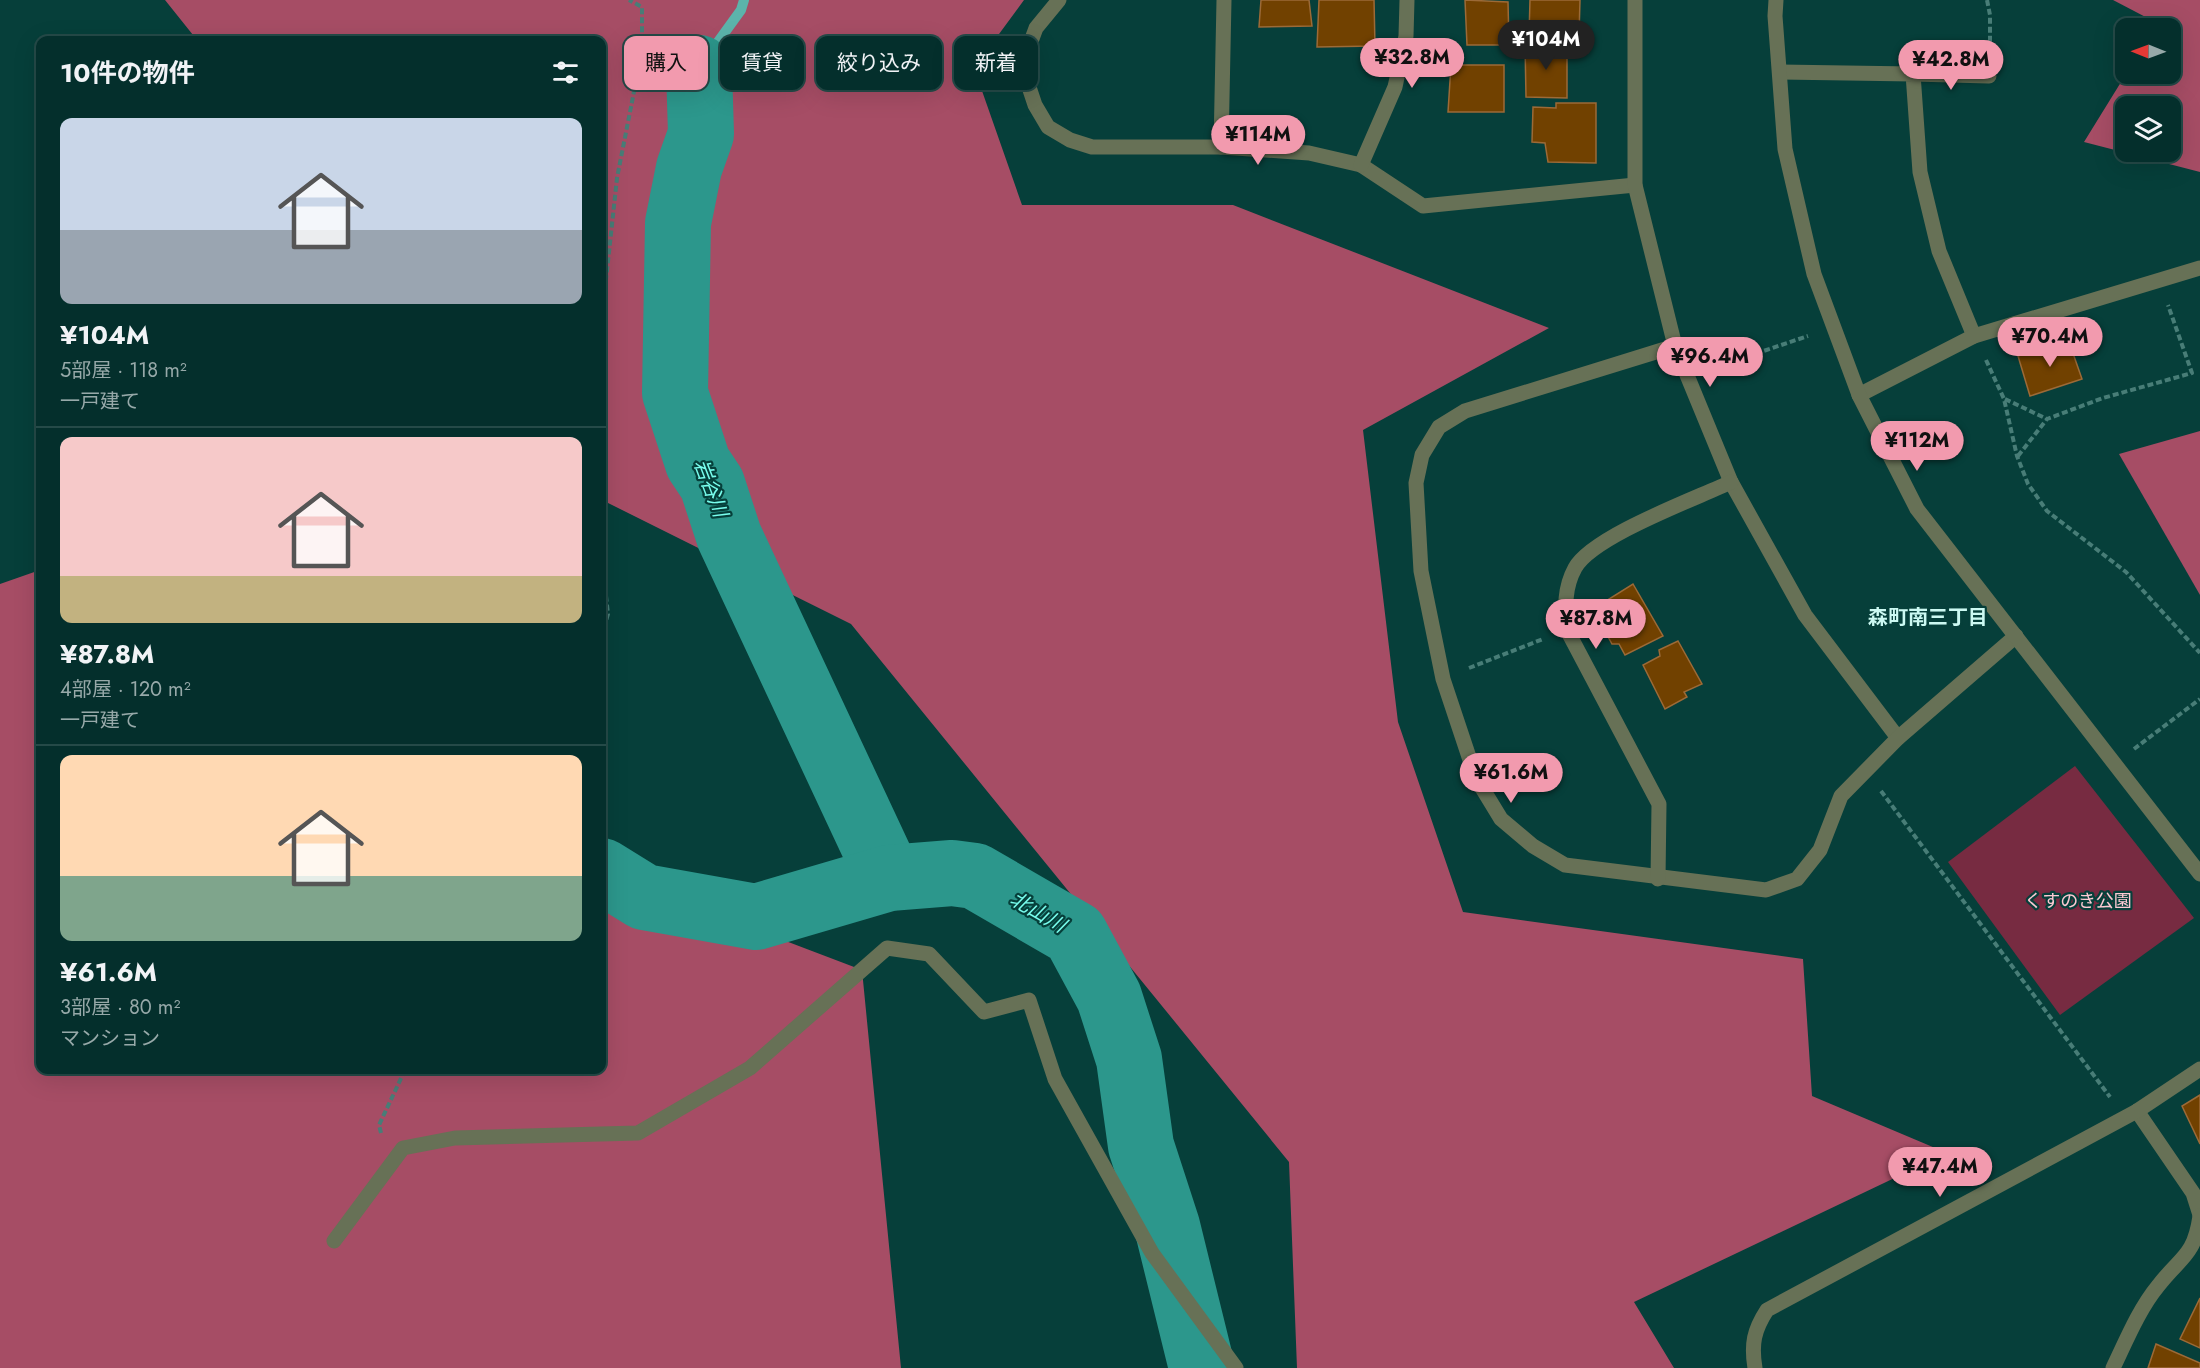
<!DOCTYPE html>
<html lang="ja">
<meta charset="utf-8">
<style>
:root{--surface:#042f2c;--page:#0d3734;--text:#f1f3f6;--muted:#97a9a9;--line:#254a48;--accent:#f29aae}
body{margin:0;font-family:Jost,"Noto Sans JP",sans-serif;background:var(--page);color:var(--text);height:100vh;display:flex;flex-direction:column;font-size:22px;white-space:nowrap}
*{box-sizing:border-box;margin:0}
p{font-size:20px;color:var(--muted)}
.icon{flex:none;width:33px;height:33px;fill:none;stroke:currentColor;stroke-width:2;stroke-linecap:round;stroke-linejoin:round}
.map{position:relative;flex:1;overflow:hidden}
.drawer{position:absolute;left:36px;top:36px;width:570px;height:1038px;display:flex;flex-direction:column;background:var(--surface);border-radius:12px;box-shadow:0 6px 24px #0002,0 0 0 2px var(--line)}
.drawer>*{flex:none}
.banner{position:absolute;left:624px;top:36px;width:570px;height:54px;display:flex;gap:12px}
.needle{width:39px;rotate:271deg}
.tools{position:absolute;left:2115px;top:18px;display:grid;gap:12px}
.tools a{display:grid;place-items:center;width:66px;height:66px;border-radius:12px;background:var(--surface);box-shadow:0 6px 24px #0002,0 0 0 2px var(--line);font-size:30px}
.price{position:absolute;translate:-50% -51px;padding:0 14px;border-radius:21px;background:var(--accent);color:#111;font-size:20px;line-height:39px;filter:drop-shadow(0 2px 3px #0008)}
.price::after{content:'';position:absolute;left:50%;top:36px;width:18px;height:14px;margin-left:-9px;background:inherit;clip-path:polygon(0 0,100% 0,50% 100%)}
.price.on{background:#222;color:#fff}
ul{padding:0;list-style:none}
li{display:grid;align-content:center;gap:12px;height:318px;padding:0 24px}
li+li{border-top:2px solid var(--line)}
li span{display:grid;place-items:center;height:186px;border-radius:12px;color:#555}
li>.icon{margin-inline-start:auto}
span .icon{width:108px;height:108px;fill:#fffc;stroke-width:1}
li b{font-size:26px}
h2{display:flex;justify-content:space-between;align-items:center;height:72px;padding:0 24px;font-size:26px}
.pill{padding:0 21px;border-radius:12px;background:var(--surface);box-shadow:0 6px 24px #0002,0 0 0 2px var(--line);font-size:21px;line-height:54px}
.pill.on{background:var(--accent);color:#111}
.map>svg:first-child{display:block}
.green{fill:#772b41}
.forest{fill:#a64d65;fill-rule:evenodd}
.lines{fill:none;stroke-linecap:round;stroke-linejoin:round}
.stream{stroke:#5cb4ab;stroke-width:10}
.river{stroke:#2c978c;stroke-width:66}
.building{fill:#714100;stroke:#9c6a37;stroke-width:1.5}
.path{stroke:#487d77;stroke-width:4;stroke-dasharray:6 3;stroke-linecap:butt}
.minor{stroke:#677156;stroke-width:15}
.tertiary{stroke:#677156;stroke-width:15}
.labels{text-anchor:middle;stroke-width:4.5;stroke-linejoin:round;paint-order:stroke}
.park-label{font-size:18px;fill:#fdc9d3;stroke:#063f3a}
.water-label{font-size:20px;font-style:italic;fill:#79feee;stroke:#063f3a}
.neighbourhood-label{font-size:20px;font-weight:bold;fill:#ccf9f2;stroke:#063f3a}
</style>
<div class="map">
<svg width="2200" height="1368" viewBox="0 0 2200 1368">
<rect width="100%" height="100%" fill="#063f3a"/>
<polygon class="green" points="2075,766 2194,918 2060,1015 1948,862"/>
<g class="forest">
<polygon points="165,0 1024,0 974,68 1022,205 1233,205 1549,328 1363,430 1398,722 1463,912 1803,959 1812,1096 1947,1153 1634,1302 1674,1368 1297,1368 1289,1162 851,624 602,500 602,40 197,40"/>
<path d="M2113,0H2200V172L2084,142L2126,74H2170V28H2154L2157,23ZM2170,106V152H2126V106Z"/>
<polygon points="2200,431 2200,595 2119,454"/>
<polygon points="40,570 40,1070 602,1070 602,871 862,970 901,1368 0,1368 0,584"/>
</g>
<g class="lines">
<polyline class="stream" points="699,68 741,10 744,0"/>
<g class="river">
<polyline points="699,68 701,134 689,168 678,223 675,393 698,463 712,484 729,536 889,878"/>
<polyline points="602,871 644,897 756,917 889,878 952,873 975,876 1075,934 1109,997 1129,1059 1141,1146 1167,1226 1202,1368"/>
</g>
</g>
<g class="building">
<polygon points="1261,0 1309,0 1312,26 1259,27"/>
<polygon points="1319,0 1374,0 1375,46 1317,47"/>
<polygon points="1465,0 1508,2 1509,45 1467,45"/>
<polygon points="1530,0 1580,0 1579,35 1529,36"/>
<polygon points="1525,44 1567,46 1567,98 1526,97"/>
<polygon points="1451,65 1504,65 1504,112 1448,112"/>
<polygon points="1556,103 1596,103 1596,163 1548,162 1545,143 1532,142 1533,107 1556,108"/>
<polygon points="2068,339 2082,379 2030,396 2018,356"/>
<polygon points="1633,584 1663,636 1625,655 1619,644 1612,644 1593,609"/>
<polygon points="1678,641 1702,684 1684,692 1687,697 1665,709 1643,665 1660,656 1659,650"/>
<polygon points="2200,1095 2200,1144 2182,1106"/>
<polygon points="2200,1298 2200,1348 2180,1339"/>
<polygon points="2156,1344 2200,1363 2200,1368 2148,1368"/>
</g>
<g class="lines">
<g class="path">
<polyline points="1987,0 1990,15 1990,50"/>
<polyline points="602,317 617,178 642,51 642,7 629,0"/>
<polyline points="1986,360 2004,399 2017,456 2028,484 2047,511 2126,572 2200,653"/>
<polyline points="1713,368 1808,336"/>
<polyline points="2005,399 2047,419"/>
<polyline points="2018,456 2047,419 2103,398 2192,373 2168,305"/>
<polyline points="602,560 608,614 602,635"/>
<polyline points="1469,668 1543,639"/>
<polyline points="2134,749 2200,699"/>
<polyline points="1881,791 2110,1097"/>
<polyline points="381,1133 379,1125 405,1070"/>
</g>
<g class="minor">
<polyline points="1059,0 1036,28 1026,55 1028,84 1035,105 1048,127 1070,140 1092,147 1221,147 1309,153 1361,165 1423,206 1635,185"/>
<polyline points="1635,0 1635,185 1675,346 1731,482 1805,615 1898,738"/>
<polyline points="1780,72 1913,74 1920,172 1939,251 1974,336"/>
<polyline points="1913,74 1989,76"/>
<polyline points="1221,147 1224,0"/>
<polyline points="1361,165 1395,87 1406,36 1407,0"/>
<polyline points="1675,346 1465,411 1439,427 1422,455 1416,483 1421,571 1443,679 1476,778 1501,819 1533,846 1565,865 1766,890 1797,879 1820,850 1841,796 1898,738 2016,636"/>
<polyline points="1859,395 1974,336 2200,268"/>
<path d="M1658,879L1659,804L1567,630C1565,608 1564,588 1575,568C1593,536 1695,499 1731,482"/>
<polyline points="2137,1111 2193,1193 2200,1215"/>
<polyline points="334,1241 403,1148 455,1138 638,1133 750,1068 887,948 929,954 984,1012 1029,1000 1055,1079 1152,1253 1236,1368"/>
<path d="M1755,1368C1751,1344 1754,1330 1767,1310L2137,1111L2200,1069"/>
<path d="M2113,1368C2126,1341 2139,1309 2158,1286C2181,1256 2194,1257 2200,1216"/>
</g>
<polyline class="tertiary" points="1776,0 1775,16 1785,149 1814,274 1859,395 1917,509 2200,874"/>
</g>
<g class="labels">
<g class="park-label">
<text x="2078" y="907">くすのき公園</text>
</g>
<g class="water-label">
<text transform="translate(711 488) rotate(69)" y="7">岩谷川</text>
<text transform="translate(1038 912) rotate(30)" y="7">北山川</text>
</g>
<g class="neighbourhood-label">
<text x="1928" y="624">森町南三丁目</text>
</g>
</g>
</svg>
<div class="tools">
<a><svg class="needle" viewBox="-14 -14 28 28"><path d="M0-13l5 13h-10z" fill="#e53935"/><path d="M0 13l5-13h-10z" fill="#97a9a9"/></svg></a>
<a><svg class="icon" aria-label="layers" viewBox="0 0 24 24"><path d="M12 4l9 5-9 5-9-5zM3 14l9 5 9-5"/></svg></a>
</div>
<b class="price on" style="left:1546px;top:71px">¥104M</b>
<b class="price" style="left:1412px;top:89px">¥32.8M</b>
<b class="price" style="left:1951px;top:91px">¥42.8M</b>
<b class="price" style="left:1258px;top:166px">¥114M</b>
<b class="price" style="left:2050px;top:368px">¥70.4M</b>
<b class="price" style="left:1710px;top:388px">¥96.4M</b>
<b class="price" style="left:1917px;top:472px">¥112M</b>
<b class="price" style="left:1596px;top:650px">¥87.8M</b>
<b class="price" style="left:1511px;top:804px">¥61.6M</b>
<b class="price" style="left:1940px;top:1198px">¥47.4M</b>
<div class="banner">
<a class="pill on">購入</a>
<a class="pill">賃貸</a>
<a class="pill">絞り込み</a>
<a class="pill">新着</a>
</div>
<section class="drawer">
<h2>10件の物件<svg class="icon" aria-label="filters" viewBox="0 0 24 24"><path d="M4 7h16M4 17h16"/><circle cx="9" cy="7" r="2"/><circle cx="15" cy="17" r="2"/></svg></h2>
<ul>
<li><span style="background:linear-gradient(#c9d6e8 60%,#9aa5b1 0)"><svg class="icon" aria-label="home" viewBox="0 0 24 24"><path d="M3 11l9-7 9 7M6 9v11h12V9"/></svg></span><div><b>¥104M</b><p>5部屋 · 118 m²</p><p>一戸建て</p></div></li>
<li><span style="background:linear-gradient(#f6c9c9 75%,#c2b280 0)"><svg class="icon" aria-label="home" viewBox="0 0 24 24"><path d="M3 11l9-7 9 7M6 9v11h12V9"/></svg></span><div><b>¥87.8M</b><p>4部屋 · 120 m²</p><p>一戸建て</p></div></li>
<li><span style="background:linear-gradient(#ffd9b3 65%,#7fa58c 0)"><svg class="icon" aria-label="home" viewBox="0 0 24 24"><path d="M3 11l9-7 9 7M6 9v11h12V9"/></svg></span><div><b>¥61.6M</b><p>3部屋 · 80 m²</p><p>マンション</p></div></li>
</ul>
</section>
</div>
